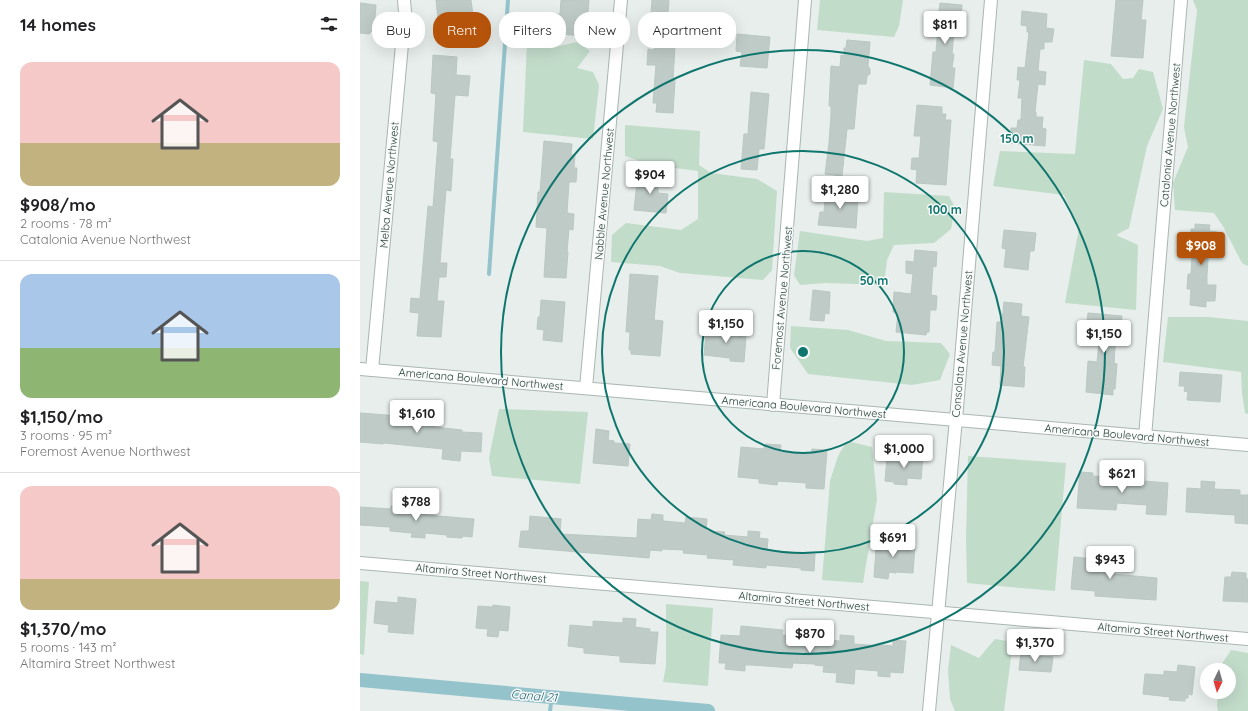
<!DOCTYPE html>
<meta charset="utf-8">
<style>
:root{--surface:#fff;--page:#f6f6f6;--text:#202124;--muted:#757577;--line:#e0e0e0;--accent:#b45309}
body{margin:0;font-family:Quicksand,sans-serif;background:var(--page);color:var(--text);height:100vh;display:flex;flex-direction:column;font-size:15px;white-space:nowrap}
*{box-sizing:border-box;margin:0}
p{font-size:13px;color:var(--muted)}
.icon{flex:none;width:22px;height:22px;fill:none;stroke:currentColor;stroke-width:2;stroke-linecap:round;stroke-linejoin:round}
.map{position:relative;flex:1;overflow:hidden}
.drawer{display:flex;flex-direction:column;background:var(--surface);width:360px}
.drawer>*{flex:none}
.hud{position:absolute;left:12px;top:12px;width:380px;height:36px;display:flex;gap:8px}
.needle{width:26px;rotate:185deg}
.tools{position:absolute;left:840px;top:663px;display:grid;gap:8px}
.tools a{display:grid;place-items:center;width:36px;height:36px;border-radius:50%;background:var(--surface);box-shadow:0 4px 16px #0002;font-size:20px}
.price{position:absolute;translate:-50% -34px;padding:0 9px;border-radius:4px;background:#fff;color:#222;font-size:13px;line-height:26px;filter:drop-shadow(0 1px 2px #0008)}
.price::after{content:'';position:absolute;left:50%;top:24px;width:12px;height:9px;margin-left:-6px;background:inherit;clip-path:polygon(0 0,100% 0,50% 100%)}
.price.current{background:var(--accent);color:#fff}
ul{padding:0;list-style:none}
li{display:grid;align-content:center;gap:8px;height:212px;padding:0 20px}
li+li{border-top:1px solid var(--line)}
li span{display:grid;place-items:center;height:124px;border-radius:12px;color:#555}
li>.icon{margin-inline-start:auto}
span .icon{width:72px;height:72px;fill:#fffc;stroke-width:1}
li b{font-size:17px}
h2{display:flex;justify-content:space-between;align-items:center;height:48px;padding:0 20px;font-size:17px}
.tag{padding:0 14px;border-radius:16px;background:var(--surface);box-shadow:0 4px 16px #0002;font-size:14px;line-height:36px}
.tag.current{background:var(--accent);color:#fff}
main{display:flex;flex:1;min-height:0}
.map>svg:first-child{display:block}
.green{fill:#c2dcca}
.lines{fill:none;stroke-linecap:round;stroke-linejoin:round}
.stream{stroke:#95c3cc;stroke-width:4}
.canal{stroke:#95c3cc;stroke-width:14}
.building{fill:#bfcbc7;stroke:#bac7c2}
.minor-casing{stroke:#aab6b2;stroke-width:14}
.tertiary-casing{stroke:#aab6b2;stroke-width:14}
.minor{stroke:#fff;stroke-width:12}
.tertiary{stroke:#fff;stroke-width:12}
.ring{fill:none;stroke:#0f766e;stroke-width:2}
.labels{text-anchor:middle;stroke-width:3;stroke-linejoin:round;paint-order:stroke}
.street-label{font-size:11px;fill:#273e39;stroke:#f7faf9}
.water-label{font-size:12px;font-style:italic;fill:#276675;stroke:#f7faf9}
.centre{fill:#0f766e;stroke:#f7faf9;stroke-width:2}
.ring-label{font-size:12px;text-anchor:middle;font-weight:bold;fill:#0f766e;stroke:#f7faf9;stroke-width:3;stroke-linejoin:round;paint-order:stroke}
</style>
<main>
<section class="drawer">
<h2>14 homes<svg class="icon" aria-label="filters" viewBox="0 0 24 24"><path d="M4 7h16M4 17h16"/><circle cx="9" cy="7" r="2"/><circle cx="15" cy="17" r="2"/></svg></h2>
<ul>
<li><span style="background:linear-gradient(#f6c9c9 65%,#c2b280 0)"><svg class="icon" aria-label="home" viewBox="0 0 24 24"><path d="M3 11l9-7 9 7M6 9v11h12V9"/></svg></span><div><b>$908/mo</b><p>2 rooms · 78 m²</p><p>Catalonia Avenue Northwest</p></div></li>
<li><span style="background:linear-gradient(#a9c7e8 60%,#8fb573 0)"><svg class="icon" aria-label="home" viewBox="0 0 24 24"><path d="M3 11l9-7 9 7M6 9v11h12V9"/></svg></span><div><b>$1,150/mo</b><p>3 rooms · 95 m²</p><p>Foremost Avenue Northwest</p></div></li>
<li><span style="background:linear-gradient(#f6c9c9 75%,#c2b280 0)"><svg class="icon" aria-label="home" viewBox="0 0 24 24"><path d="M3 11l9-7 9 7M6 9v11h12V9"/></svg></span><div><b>$1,370/mo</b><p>5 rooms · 143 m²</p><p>Altamira Street Northwest</p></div></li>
</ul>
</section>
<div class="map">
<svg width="888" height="711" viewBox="0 0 888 711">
<rect width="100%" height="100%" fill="#e7eeeb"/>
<g class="green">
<polygon points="460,0 543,0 539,26 534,37 457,30"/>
<polygon points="833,0 888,0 888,266 882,263 864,228 854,213 815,210 813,183 828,147 824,127 837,10"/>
<polygon points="167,42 195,47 217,42 230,51 217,68 233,72 239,85 233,139 163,132"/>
<polygon points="724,60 751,64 763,79 773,78 779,69 793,72 803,109 787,146 769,228 756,235 778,245 776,310 705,303 719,228 704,195 633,186 640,151 715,154"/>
<polygon points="265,125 340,131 339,165 351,173 397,179 417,191 412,270 403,280 320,273 300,266 251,262 252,235 266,223 321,230 338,219 338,171 292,165 265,156"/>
<polygon points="524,192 589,196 595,207 591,229 574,243 534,245 527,260 524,285 466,283 440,285 434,275 440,231 507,241 523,238"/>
<polygon points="808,317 848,317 888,321 888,414 885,413 882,393 881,372 803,362"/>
<polygon points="431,326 488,330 526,341 581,343 590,354 580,380 552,385 448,374 430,348"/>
<polygon points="139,409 228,412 220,484 132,476 129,458"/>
<polygon points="487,441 512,447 517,499 503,583 462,580 470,481 478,456"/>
<polygon points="608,456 706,463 695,591 607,583 606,539"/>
<polygon points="0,581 9,582 4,655 0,654"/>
<polygon points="306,604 353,608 348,686 303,682 306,666"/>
<polygon points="635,639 653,642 644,711 595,711 590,699 588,670 591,645 619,658"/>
<polygon points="871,650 888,653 888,711 858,711 857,706 858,692 869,692 869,670 860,670 860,667"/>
</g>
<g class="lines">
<g class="stream">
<polyline points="129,274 148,0"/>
<polyline points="190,711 191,703 194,697"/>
</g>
<polyline class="canal" points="0,680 348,711"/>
</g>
<g class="building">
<polygon points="76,0 111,0 114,24 79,28"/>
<polygon points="201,0 229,0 228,12 230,13 229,28 226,27 225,36 200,34 200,26 193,26 194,14 200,14"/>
<polygon points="292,0 309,0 308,14 291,13"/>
<polygon points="756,0 783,0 781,20 786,20 783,58 751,56"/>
<polygon points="0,3 16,5 14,29 9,34 0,33"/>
<polygon points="580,3 602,5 601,21 595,21 592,54 594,54 592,68 595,68 593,88 570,85 573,52 576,52 578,27 571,26 572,12 579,12"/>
<polygon points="662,11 687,14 686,28 694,29 692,42 684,42 684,49 680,49 678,71 686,72 685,85 678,84 675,112 676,112 676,117 683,117 682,128 686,129 685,146 650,143 651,128 657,128 658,120 661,120 662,98 658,98 660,80 657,80 658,67 665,68 669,32 667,32 667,26 661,25"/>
<polygon points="298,26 316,28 313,80 315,80 313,113 296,112 297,103 293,103 296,65 287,65 288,49 294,50 295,38 297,38"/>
<polygon points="377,34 410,37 407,68 380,66 382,52 376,51"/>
<polygon points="487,40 510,42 508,66 510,69 510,74 507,76 506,84 498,84 494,129 487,129 482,176 465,174 469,143 471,115 471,106 469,106 471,66 480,67 481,55 484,56 484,48 486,48"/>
<polygon points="73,55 97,57 96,75 110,76 108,96 95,95 90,159 93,159 91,191 86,190 80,263 87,263 86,277 79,277 77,301 84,301 81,337 57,336 59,313 50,312 51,298 60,299 68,206 73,207 78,142 73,141 76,94 71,93"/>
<polygon points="391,92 409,94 404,149 399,149 397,170 381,169 384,134 388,134"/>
<polygon points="557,105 582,107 582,114 586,114 585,120 591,120 586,185 556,183 557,170 551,169 552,158 559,158 561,136 554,136"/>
<polygon points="184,141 212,144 211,155 215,155 214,168 217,168 216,182 209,182 207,213 214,214 213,230 209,229 207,252 208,252 206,278 184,277 187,228 176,227 178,192 180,192"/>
<polygon points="278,173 298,175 298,193 308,194 306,213 274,210"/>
<polygon points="471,189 493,191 493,198 498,199 496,228 458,225 460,212 464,212 465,201 470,201"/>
<polygon points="835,224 850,225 849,231 857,232 856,247 849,246 847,275 847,285 856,285 855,301 846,301 846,307 830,305 831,289 827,289 828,274 831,274 833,240 831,240 831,229 835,229"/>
<polygon points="644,230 676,233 674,251 670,251 668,270 644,267 646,249 642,248"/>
<polygon points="555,250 577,252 576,267 573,266 571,295 577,296 576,310 570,310 569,332 567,332 566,335 536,332 538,313 533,312 534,292 551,294 553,274 546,273 546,261 554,262"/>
<polygon points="270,274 298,276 294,320 303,321 300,356 271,354 271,350 269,350 270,332 266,332"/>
<polygon points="453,290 470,292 469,314 465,313 464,321 450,320"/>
<polygon points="181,300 205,302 202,342 183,340 184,330 177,329 178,317 180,317"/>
<polygon points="644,302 662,304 661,316 669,317 663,367 665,367 664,387 640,385 641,366 632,365 633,352 635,352 637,322 642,322"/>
<polygon points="728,313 762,316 761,333 756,333 754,363 757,364 755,389 753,389 753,395 726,392 728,361 737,362 740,331 726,330"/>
<polygon points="358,326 376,327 375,336 386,337 384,362 370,361 370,358 344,355 346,333 357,334"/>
<polygon points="820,372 862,375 860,402 827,400 828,392 824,391 825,386 819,386"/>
<polygon points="40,412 56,414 55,418 75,420 74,427 102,430 102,432 122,433 121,452 101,451 100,461 82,459 83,449 24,443 23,444 0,442 0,413 40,416"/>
<polygon points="236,429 249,431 248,440 254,441 254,443 270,444 268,466 233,463"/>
<polygon points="405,444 421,445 420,452 451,454 452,449 467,450 464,489 446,488 446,483 418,481 417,485 399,483 399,479 378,477 381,447 404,449"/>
<polygon points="547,455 563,456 561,479 547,478 547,485 534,484 534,482 525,481 527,458 547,459"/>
<polygon points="720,472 733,473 733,476 748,477 748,480 771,482 772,476 784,477 784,481 808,483 806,515 786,514 787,505 757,503 756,510 717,508"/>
<polygon points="841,481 855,482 854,489 880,490 880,495 888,495 888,524 875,523 875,515 826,512 827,488 841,489"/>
<polygon points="40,500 50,501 50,509 66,510 66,515 114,519 112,537 103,536 102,538 87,537 87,535 65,533 65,538 51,537 52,533 30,531 30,527 0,525 0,507 31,509 31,506 39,506"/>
<polygon points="292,514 303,515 303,521 325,523 326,517 347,519 346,531 365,532 364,535 388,537 388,531 400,532 399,538 408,539 407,550 455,554 454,571 441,570 441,568 406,565 406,568 373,565 374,560 347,558 348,555 323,553 324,550 302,549 302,551 290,550 289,558 159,547 161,531 169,531 170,516 201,519 200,534 277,538 278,519 291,520"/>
<polygon points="517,535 528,536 528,541 535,542 535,544 555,546 553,573 536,572 536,573 529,572 528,579 514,577"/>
<polygon points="734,556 754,558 752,574 797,578 796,600 735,596 735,591 711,589 714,557 734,559"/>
<polygon points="872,572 886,573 886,579 888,579 888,602 863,601 865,577 871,577"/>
<polygon points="38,597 56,599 53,634 28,632 29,625 14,623 16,601 38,603"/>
<polygon points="133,605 150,607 148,631 139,630 138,637 127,636 128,629 116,628 118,606 132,607"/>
<polygon points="263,618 276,619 275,627 290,629 290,632 298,632 295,664 260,662 260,656 224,653 224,648 208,646 210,625 233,627 233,621 263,623"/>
<polygon points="381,626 423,630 422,635 433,636 433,638 444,639 444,641 469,643 469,640 480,641 480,635 494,636 494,644 521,646 521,645 533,646 533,640 546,641 543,673 530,672 530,677 518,676 518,671 495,669 494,684 476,682 477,673 463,672 464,666 455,665 455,664 433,663 432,668 392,665 385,665 385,671 365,669 366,663 359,663 361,635 380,636"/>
<polygon points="661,652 678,653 678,656 693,657 691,672 659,670"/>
<polygon points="818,665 835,667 832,695 828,694 828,698 825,698 825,701 809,700 810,697 783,694 785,674 804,675 804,671 817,672"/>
</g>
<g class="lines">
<g class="minor-casing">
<g id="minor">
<polyline points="12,370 45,12 44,0"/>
<polyline points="226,388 261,0"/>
<polyline points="413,405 445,0"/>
<polyline points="785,437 821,0"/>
<polyline points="0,563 888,639"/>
<polyline points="569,711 597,408 631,0"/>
</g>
</g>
<g class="tertiary-casing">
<polyline id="tertiary" points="0,369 888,445"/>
</g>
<use href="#minor" class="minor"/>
<use href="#tertiary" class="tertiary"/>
</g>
<g class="ring">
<circle cx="443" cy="352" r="101"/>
<circle cx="443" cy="352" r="201"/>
<circle cx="443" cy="352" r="302"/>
</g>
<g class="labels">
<g class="street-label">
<text transform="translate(810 135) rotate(-85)" y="4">Catalonia Avenue Northwest</text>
<text transform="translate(29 185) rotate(-85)" y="4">Melba Avenue Northwest</text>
<text transform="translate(244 194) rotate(-85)" y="4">Nabble Avenue Northwest</text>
<text transform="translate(422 298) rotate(-85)" y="4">Foremost Avenue Northwest</text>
<text transform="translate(602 344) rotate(-85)" y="4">Consolata Avenue Northwest</text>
<text transform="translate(121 379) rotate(5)" y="4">Americana Boulevard Northwest</text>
<text transform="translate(444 407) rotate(5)" y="4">Americana Boulevard Northwest</text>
<text transform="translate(767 435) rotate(5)" y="4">Americana Boulevard Northwest</text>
<text transform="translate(121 573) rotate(5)" y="4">Altamira Street Northwest</text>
<text transform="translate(444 601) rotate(5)" y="4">Altamira Street Northwest</text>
<text transform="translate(803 632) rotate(5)" y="4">Altamira Street Northwest</text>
</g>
<g class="water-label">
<text transform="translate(174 696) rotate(5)" y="4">Canal 21</text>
</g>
</g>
<circle cx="443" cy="352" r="6" class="centre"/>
<g class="ring-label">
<text x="657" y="143">150 m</text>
<text x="585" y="214">100 m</text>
<text x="514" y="285">50 m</text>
</g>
</svg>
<div class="tools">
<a><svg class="needle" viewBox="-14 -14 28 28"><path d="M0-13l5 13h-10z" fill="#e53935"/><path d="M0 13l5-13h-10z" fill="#757577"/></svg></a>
</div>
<b class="price" style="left:585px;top:45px">$811</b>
<b class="price" style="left:290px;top:195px">$904</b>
<b class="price" style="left:480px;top:210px">$1,280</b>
<b class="price current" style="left:841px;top:266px">$908</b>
<b class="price" style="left:366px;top:344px">$1,150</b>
<b class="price" style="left:744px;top:354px">$1,150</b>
<b class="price" style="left:57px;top:434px">$1,610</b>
<b class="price" style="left:544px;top:469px">$1,000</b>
<b class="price" style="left:762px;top:494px">$621</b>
<b class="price" style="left:56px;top:522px">$788</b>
<b class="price" style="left:533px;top:558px">$691</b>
<b class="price" style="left:750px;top:580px">$943</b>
<b class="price" style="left:450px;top:654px">$870</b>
<b class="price" style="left:675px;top:663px">$1,370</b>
<div class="hud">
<a class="tag">Buy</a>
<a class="tag current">Rent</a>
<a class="tag">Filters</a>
<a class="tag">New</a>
<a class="tag">Apartment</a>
</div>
</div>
</main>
